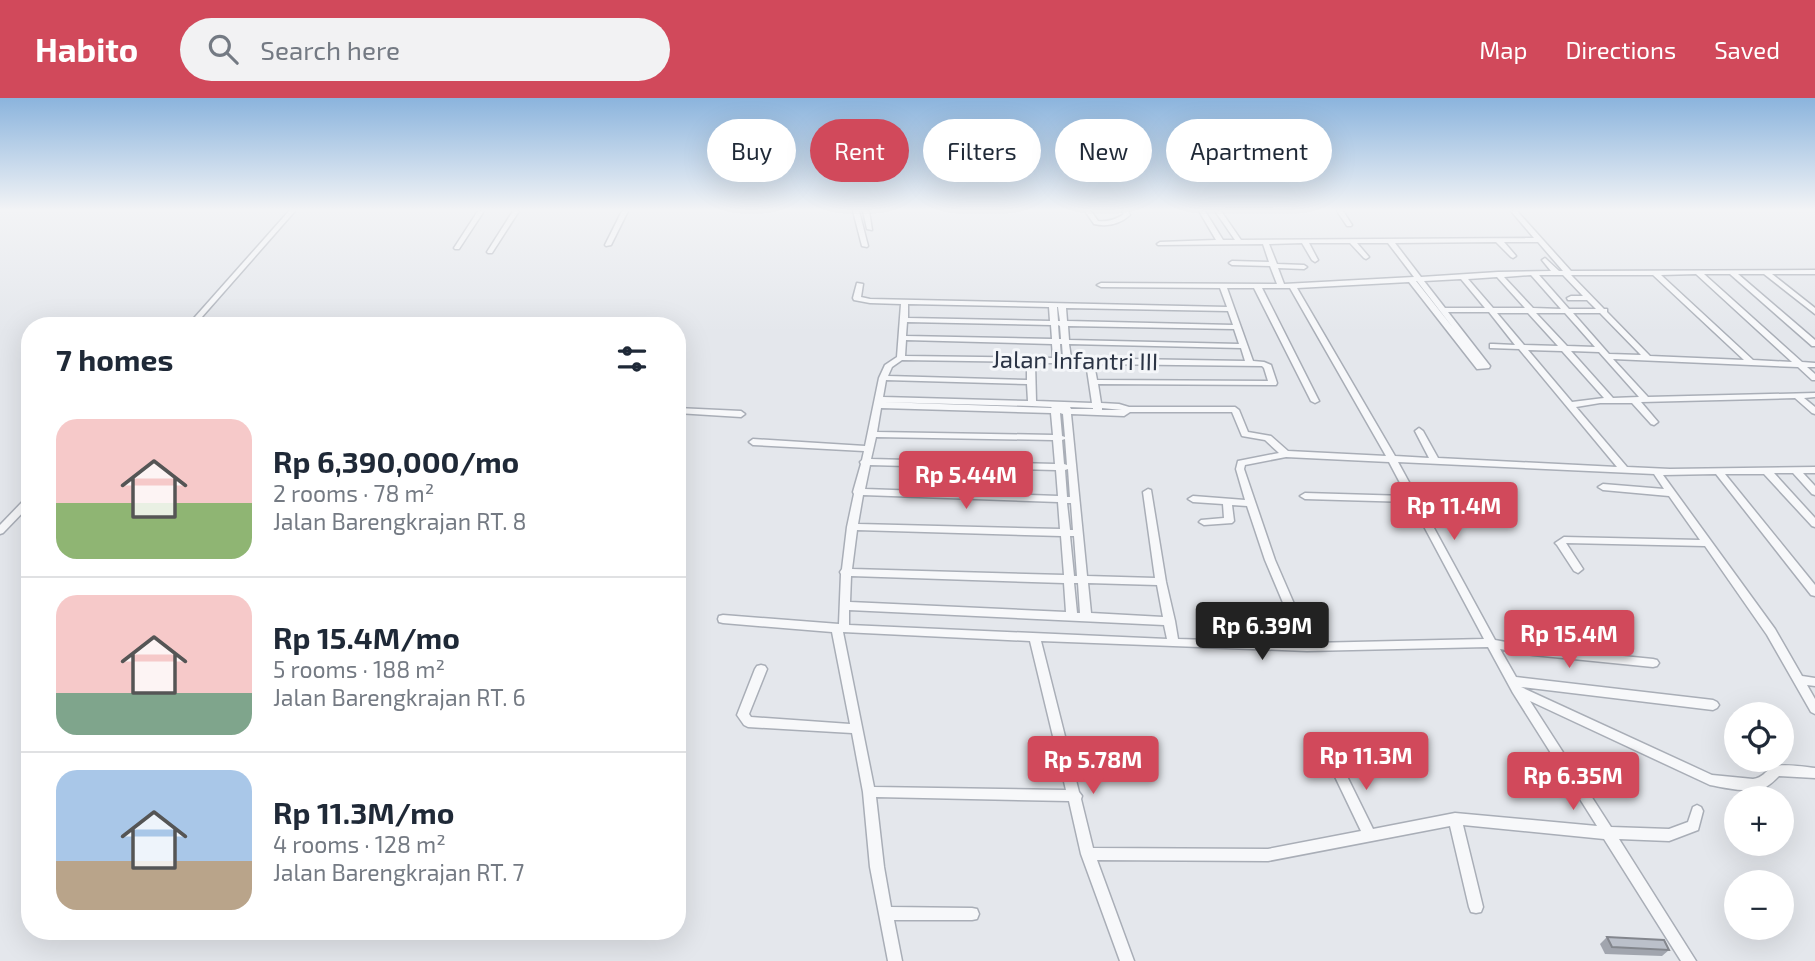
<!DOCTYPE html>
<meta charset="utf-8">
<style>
:root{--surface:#fff;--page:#f2f2f3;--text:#1f2937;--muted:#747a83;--line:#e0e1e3;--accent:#d1495b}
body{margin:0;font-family:"Exo 2",sans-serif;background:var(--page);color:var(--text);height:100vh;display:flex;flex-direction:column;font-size:26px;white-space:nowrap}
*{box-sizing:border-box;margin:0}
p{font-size:23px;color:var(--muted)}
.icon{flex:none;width:38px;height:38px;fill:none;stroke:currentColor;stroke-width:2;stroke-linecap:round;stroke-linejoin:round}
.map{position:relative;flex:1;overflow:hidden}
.sheet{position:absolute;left:21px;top:219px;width:665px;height:623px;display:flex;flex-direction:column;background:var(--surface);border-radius:28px;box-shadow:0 7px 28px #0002}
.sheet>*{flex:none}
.banner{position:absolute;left:707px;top:21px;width:665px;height:63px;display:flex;gap:14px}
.controls{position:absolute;left:1724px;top:604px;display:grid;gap:14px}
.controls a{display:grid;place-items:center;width:70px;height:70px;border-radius:50%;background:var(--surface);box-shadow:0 7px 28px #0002;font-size:35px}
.price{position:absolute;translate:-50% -60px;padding:0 16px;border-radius:7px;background:var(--accent);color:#fff;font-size:23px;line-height:46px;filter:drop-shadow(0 2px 4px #0008)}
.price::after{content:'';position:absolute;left:50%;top:42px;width:21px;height:16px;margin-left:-10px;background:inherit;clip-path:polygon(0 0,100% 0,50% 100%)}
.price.active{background:#222;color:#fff}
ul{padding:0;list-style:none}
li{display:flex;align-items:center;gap:21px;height:175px;padding:0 35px}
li+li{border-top:2px solid var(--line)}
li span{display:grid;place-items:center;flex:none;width:196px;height:140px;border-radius:21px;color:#555}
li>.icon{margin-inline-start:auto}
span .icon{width:84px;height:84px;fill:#fffc;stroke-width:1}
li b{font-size:30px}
h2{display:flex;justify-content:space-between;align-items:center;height:84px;padding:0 35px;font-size:30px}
.pill{padding:0 24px;border-radius:32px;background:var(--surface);box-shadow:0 7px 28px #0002;font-size:24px;line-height:63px}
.pill.active{background:var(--accent);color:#fff}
header{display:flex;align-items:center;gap:42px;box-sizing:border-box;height:98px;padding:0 35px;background:var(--accent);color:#fff}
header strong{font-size:33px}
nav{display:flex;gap:38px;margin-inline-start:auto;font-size:24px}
.search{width:490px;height:63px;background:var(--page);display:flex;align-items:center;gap:18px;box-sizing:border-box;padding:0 24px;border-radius:38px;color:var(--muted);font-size:26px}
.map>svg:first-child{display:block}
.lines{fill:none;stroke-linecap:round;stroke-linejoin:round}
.minor-casing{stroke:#a9aeb7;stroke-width:3}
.minor{fill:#f7f8fa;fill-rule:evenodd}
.wall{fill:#a1a5ae}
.building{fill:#bbc0ca;stroke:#83868d;stroke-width:2}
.labels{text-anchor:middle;stroke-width:6;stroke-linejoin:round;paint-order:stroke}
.street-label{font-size:24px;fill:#2b3445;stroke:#f4f6f9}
</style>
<header>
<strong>Habito</strong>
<div class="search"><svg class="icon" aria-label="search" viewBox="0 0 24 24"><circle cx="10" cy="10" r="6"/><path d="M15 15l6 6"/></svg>Search here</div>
<nav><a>Map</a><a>Directions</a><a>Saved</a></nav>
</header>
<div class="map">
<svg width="1815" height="863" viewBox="0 0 1815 863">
<rect width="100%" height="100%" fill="#e4e7ec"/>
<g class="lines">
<g class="minor-casing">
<g id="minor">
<polygon points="289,113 295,113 194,228 187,228"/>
<polygon points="478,113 484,113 459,151 455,151 454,150"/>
<polygon points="513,113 519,113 492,155 488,155 487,154"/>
<polygon points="622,113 628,113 611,147 606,148 605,147"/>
<polygon points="853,113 859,113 868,148 867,149 862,148"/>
<polygon points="863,113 869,113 872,132 867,131"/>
<path d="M1085,113H1091L1098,123C1108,124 1115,122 1124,116L1122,113H1128L1130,117C1120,126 1107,129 1094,126Z"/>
<path d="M1199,113H1205L1223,142H1235L1215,113H1221L1241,142L1534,140L1511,113H1517L1571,173L1815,172V176H1772L1815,210V216L1764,176H1738L1815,242V248H1812L1730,176H1704L1802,264L1815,265V269H1807L1815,276V282H1812L1798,269L1613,261L1648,299L1815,295V299L1804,300L1815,309V316L1812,315L1795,300L1641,304L1658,324L1654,327L1651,326L1632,305H1600L1576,309L1627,369L1670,371L1815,369V375H1803L1815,388V397L1812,396L1793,375H1774L1815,420V429L1812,428L1764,376H1725L1815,487V498L1811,497L1716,376L1663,377L1775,531L1802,578L1815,580V588L1807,587L1815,601V616L1811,614L1767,537L1705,448L1566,445L1583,471L1578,475L1574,473L1557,447L1555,445L1564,439L1700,442L1669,398L1603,392L1598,389L1603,386L1664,391L1654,376L1398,364L1495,542L1533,549L1653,561L1657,562L1659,565L1657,568L1653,569L1533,557L1500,551L1516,579L1713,602L1717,604L1719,607L1717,610L1713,612L1521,589L1712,677L1753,681C1763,680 1765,673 1773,669C1782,665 1805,669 1815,670V680L1779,678C1775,682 1771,686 1766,689C1749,696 1727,690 1710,687L1530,603L1611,729L1669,731L1688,724L1693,709L1697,707L1701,709L1703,713L1698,732L1669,743L1619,741L1696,863H1681L1604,741L1463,727L1483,809L1481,814L1476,815L1471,814L1469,809L1450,728L1268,763L1097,762L1134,863H1120L1081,756L1069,703L876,699L884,769L891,809L972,810L977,811L979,816L977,821L972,822H894L902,863H888L870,769L863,694L852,635L748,629L744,627L737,617L755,571L757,568L761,567L765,568L767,571L749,616L751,619L850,626L832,534L723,525L719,524L718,521L719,518L723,517L839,526L841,476L840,474L842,471L847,429L854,396L853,394L861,366L860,364L862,362L864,353L753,347L749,344L753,341L865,348L879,280L885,267L897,259L901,206L870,205L854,202L853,200L857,185L863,186L861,199L870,201L1227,209L1220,190L1101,189L1097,187L1101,185L1277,186L1270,168L1232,167L1229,165L1232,163L1269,164L1263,146L1158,147L1157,146L1160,144L1216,142ZM1496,144L1511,159L1513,160L1516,158L1504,144H1538L1563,173H1559L1545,160L1542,162L1551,173L1498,174L1421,179L1395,145ZM1302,145L1312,162L1315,164L1318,162L1309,145H1350L1364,160L1366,161L1369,159L1357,145H1388L1414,179L1284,186L1278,170L1304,171L1307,169L1304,167L1277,166L1269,146ZM1696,176L1792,264L1753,262L1661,177ZM1531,177L1561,211L1533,210L1504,179ZM1539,177H1563L1583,198H1571L1567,200L1568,202H1587L1596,211H1569ZM1571,177H1653L1744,262L1650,258L1607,214V211H1604ZM1497,179L1525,210H1493L1468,181ZM1461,181L1485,210H1445L1424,183ZM1416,183H1417L1454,231ZM1409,184L1477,271L1489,270L1490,268L1448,214H1489L1515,247L1493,246H1490V250L1519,251L1617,369L1438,360L1423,333L1419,330L1415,333L1429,360L1395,358L1297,190ZM1227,190H1254L1311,303L1315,305L1319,303L1262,190H1290L1386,358L1288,353L1271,338L1248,334L1239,312L1235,309H1129L1119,306L1101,305L1098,286L1276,287L1277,285L1271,267L1264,264L1253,263ZM908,206L1049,209L1050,223L908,220ZM1057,209H1058L1060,223H1058ZM1066,210L1228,213L1233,227L1067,223ZM1497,215H1528L1558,248L1524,247ZM1536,215H1565L1595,249L1567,248ZM1573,215H1600L1641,257L1609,256ZM907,224L1051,227L1052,241L906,238ZM1058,227L1060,228L1061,241H1059ZM1068,228L1234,231L1239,246L1069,242ZM906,242L1052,246L1053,260L905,258ZM1060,246H1062L1063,260H1061ZM1069,246L1241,250L1245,263L1071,260ZM1528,252L1562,253L1604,300L1572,304ZM1571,253L1599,254L1639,299L1613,300ZM902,262L1027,264V282L888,278L892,269ZM1035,265H1086L1092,305L1036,303ZM1094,266L1262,268L1264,270L1268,283L1097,282ZM886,282L1027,286L1028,303L883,299ZM882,304L1032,308L1052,309L1051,310ZM1070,309L1093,310V311H1071ZM881,310L1051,315L1053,337L877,334ZM1102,310L1122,312H1102ZM1130,314H1232L1242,338L1265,342L1279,355L1238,363L1236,371L1245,402L1193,398L1188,401L1193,404L1223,406L1224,420L1201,422L1199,424L1204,427L1232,425L1234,423L1232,407L1247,408L1265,462L1300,545L1178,541L1175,523L1166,484L1151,392L1148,391L1143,394L1155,480L1087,478L1071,316L1124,318ZM1060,315L1063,316L1065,339L1062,338ZM876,339L1053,342L1055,366L871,361ZM1065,341L1067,367L1064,366L1062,342ZM1286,359L1389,364L1407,398L1305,395L1300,398L1305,401L1411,404L1484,541L1311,545L1275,462L1244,371L1245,367ZM870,367L1056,372L1058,398L865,391ZM1068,371L1070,399H1067L1065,372ZM863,397L1058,404L1060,431L858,426ZM1067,405H1071L1073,432H1070ZM857,432L1061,438L1064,477L852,471ZM1070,438H1074L1077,478H1074ZM851,478L1064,485L1066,514L850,504ZM1074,485H1078L1080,515H1077ZM1088,485L1157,487L1163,519L1091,515ZM849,512L1164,527L1167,541L849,527ZM843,534L1030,543L1066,692L874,689ZM1041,543L1307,553L1488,549L1513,595L1597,728L1455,715L1373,731L1338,660L1334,659L1330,660L1328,664L1361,733L1268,751L1093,750L1081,701L1082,698L1079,694Z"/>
<polygon points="1337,113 1343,113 1352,127 1351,128 1347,128"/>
<polygon points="677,310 741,313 745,316 741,319 677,315"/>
<polygon points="30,398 30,407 3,435 0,436 0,427 27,399"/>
</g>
</g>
<use href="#minor" class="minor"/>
</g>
<polygon class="wall" points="1607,839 1669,852 1662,858 1605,856 1600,846"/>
<polygon class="building" points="1607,839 1664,842 1669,852 1612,849"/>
<linearGradient id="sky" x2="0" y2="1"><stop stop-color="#8bb4dd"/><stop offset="0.48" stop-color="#f3f4f6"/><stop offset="1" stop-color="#f3f4f6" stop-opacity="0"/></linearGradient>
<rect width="1815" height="234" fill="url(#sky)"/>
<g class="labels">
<g class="street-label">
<text transform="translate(1075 263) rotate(1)" y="8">Jalan Infantri III</text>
</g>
</g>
</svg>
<div class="controls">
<a><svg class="icon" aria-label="locate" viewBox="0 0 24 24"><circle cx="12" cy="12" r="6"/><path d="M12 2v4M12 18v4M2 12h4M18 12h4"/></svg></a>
<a>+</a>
<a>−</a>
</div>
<b class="price" style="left:966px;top:413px">Rp 5.44M</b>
<b class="price" style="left:1454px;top:444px">Rp 11.4M</b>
<b class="price active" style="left:1262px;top:564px">Rp 6.39M</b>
<b class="price" style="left:1569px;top:572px">Rp 15.4M</b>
<b class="price" style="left:1366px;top:694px">Rp 11.3M</b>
<b class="price" style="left:1093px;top:698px">Rp 5.78M</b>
<b class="price" style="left:1573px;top:714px">Rp 6.35M</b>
<div class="banner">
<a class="pill">Buy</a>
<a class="pill active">Rent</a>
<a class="pill">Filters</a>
<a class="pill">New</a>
<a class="pill">Apartment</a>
</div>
<section class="sheet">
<h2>7 homes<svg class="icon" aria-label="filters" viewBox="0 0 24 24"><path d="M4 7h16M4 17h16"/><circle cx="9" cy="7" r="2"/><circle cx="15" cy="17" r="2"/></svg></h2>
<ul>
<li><span style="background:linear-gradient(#f6c9c9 60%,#8fb573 0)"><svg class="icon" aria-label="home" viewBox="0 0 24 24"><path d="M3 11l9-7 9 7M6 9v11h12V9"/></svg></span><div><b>Rp 6,390,000/mo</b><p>2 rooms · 78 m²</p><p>Jalan Barengkrajan RT. 8</p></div></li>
<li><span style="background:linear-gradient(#f6c9c9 70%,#7fa58c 0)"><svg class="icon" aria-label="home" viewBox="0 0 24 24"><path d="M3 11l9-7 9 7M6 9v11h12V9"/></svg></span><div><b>Rp 15.4M/mo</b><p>5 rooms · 188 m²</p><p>Jalan Barengkrajan RT. 6</p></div></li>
<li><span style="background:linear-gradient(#a9c7e8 65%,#b9a48a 0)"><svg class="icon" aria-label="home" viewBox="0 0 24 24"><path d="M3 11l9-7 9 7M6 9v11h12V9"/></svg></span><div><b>Rp 11.3M/mo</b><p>4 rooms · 128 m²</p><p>Jalan Barengkrajan RT. 7</p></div></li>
</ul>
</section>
</div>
